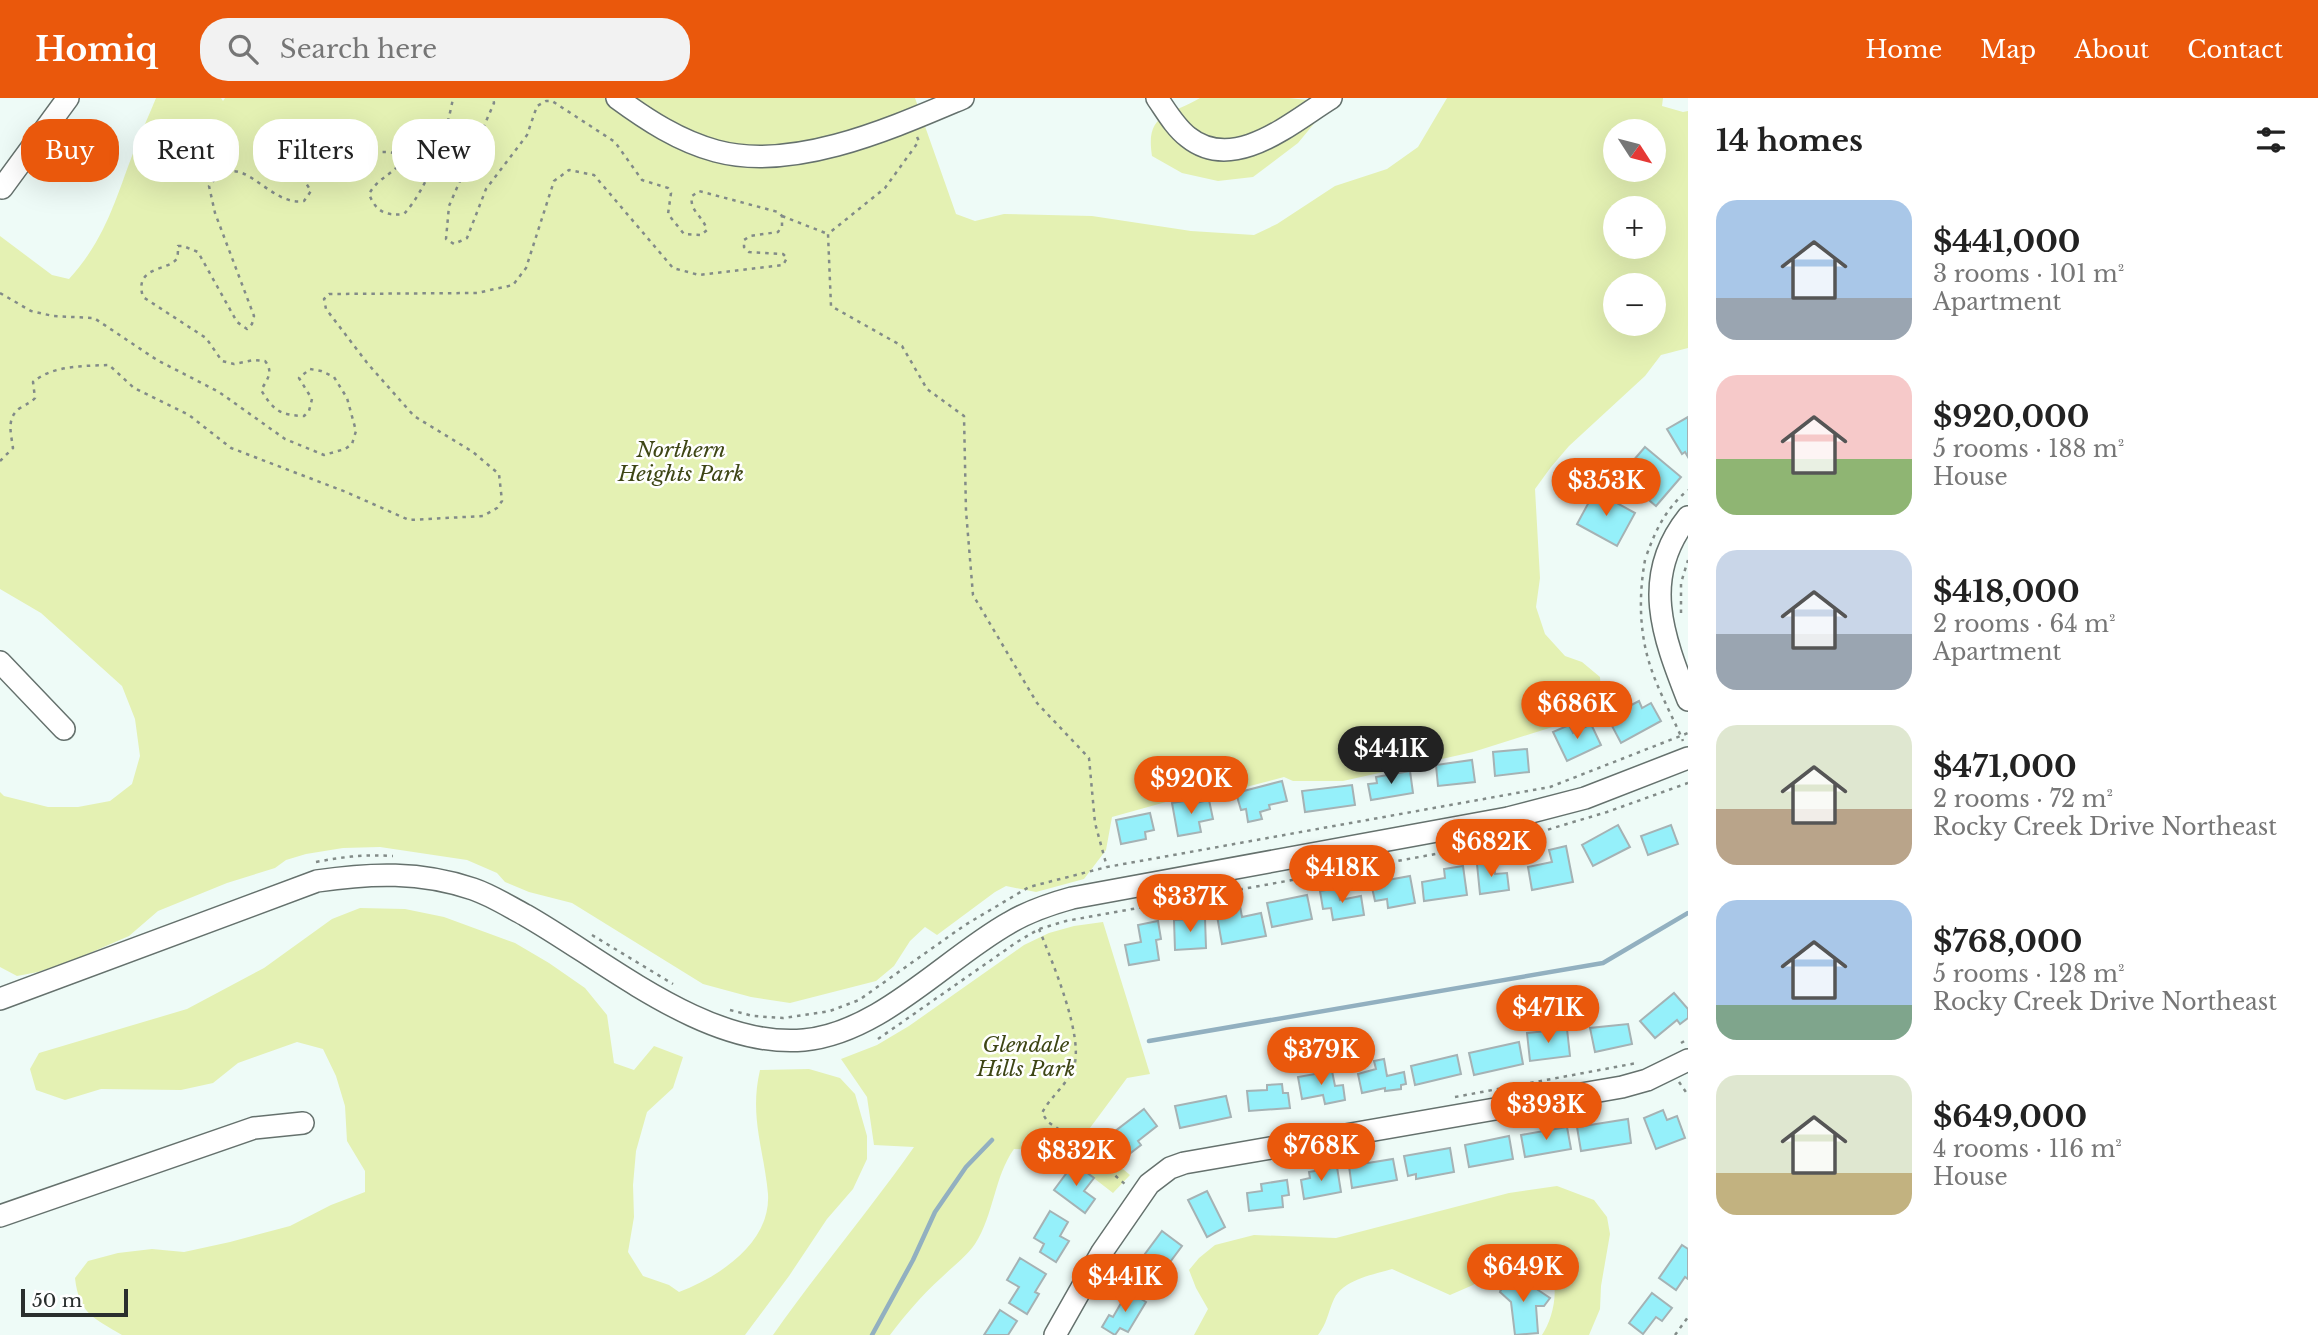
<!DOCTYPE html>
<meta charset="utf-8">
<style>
:root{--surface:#fff;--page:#f2f2f2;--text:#222;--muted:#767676;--accent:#ea580c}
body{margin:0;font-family:"Libre Baskerville",serif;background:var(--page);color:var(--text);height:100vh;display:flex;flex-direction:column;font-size:26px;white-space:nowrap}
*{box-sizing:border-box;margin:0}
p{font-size:23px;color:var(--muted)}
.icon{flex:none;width:38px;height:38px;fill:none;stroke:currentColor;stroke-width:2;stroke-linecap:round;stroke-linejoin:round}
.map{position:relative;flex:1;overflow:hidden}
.drawer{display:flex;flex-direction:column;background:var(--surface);width:630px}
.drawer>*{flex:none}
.guide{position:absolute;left:21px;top:21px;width:665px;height:63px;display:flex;gap:14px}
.needle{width:46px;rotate:126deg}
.buttons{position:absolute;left:1603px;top:21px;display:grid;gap:14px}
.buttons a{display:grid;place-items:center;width:63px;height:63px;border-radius:50%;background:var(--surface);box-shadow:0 7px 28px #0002;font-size:35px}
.scale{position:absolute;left:21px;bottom:18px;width:107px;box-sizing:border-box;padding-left:7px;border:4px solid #2a2f2e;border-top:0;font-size:19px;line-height:24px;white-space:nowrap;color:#2a2f2e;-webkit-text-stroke:5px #fff;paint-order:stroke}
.price{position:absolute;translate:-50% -60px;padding:0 16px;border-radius:24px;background:var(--accent);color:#fff;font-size:23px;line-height:46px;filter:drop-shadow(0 2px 4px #0008)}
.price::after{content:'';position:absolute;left:50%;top:42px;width:21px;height:16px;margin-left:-10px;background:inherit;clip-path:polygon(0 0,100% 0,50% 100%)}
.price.on{background:#222;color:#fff}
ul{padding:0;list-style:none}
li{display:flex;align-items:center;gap:21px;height:175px;padding:0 28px}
li span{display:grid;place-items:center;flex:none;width:196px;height:140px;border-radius:21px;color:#555}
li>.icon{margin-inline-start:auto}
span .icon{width:84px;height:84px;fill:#fffc;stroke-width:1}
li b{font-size:30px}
h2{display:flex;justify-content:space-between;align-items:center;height:84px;padding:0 28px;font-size:30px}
.tag{padding:0 24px;border-radius:28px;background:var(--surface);box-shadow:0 7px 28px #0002;font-size:24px;line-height:63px}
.tag.on{background:var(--accent);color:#fff}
header{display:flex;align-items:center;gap:42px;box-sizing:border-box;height:98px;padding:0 35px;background:var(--accent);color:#fff}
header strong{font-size:33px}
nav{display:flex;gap:38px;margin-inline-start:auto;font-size:24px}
.search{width:490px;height:63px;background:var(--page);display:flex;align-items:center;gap:18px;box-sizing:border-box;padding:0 24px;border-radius:28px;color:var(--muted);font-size:26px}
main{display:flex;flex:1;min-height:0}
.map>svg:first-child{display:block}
.green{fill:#e4f1b3;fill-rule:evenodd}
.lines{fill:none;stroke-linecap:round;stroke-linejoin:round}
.stream{stroke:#92b0c0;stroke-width:4.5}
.building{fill:#95f0fa;stroke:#a5b2b4;stroke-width:2}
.minor-casing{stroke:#65716d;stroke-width:24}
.path{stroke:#828b88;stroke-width:2.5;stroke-dasharray:3.5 5;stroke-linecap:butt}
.minor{stroke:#fff;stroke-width:21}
.labels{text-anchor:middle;stroke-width:5;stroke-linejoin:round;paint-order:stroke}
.park-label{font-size:21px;font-style:italic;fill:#3e4615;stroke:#fff}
</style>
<header>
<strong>Homiq</strong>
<div class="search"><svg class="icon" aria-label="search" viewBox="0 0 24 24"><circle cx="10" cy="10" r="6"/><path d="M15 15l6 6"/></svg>Search here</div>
<nav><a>Home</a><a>Map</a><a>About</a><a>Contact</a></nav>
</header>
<main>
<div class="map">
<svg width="1688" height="1237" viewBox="0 0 1688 1237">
<rect width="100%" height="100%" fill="#eefbf7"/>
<g class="green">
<path d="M156,0H221L223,3L225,0H915L956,116L975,123L1004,116L1092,118L1191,133L1254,137L1277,126L1335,88L1387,71L1418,49L1447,0H1663L1662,8L1683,14L1688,13V250L1661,257L1645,278L1569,348L1551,369L1535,391L1540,480L1536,509L1545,536L1565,558L1582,564L1600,579L1602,611L1596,619L1565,625L1473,654L1343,683H1293L1284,679L1215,697H1191L1112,719L1106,752L1084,781L1036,794L1006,788L995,794L937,837L925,829L910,843L894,868L876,883L790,905L751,899L703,886L572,805L529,794L505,784L497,775L467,762L380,749L343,750L306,756L286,762L275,770L227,785L158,813L129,838L76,861L38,874L17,878L0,869V694L4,698L48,709H78L110,703L132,686L140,658L135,621L122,588L41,515L0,491V138L52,177L69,181C108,138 116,98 137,45C143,30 150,15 156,0ZM1615,33H1654V72H1615ZM1615,110H1654V149H1615ZM1615,187H1654V226H1615Z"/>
<path d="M1200,0H1289L1307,2L1317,22L1298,45L1253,79L1218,83L1182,75L1152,58C1145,14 1170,18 1200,0Z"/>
<path d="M360,810L405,811L444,819L515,845L549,865L585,890L607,917L614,965L634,972L654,948L683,959L673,990L647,1014L636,1053L633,1087L634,1119L628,1154L643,1178L669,1187L679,1194C719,1179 771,1145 768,1096C764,1051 749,1019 760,972L809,971L840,980L855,996L867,1038V1061L853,1091L827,1121L789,1178L745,1237H122C94,1220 79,1216 75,1180L88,1163L118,1155L152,1151L184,1154L230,1144L290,1128L331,1107L365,1094V1073L347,1043L345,1008L336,978L323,951L297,944L238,965L213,985L181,992L101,991L65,1002L36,992L30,971L39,955L187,911L264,870L332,821Z"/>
<path d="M1103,824L1150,976L1127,980L1084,1038L1130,1077L1113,1095L1059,1053L1014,1051C994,1079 994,1117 975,1146C965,1160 953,1168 941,1180C922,1197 905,1217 890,1237H773C818,1173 869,1113 914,1049L874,1047L867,999L841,961L877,947L909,928L1024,847L1049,835L1074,828Z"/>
<path d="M1557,1088L1594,1102L1607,1119L1610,1136L1601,1188L1600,1211L1589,1237H1542C1553,1221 1562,1185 1546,1169C1538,1161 1527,1158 1516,1155L1487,1174L1473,1187L1450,1197L1392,1171C1373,1177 1344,1181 1334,1201C1328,1214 1327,1226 1318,1237H1194L1208,1211L1196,1190L1189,1172L1199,1160L1215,1147L1254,1137L1336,1140L1509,1095Z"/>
</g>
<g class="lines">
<g class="stream">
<polyline points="1149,943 1603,865 1688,815"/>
<polyline points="872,1237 913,1162 935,1114 966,1069 992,1042"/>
</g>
</g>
<g class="building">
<polygon points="1688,319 1688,359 1685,354 1682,356 1667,331"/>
<polygon points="1645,349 1681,379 1656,408 1620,378"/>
<polygon points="1595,393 1635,415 1617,448 1577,426"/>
<polygon points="1639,603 1642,610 1651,605 1661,623 1621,645 1612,628 1625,621 1620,613"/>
<polygon points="1591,626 1601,647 1567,663 1553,634 1569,627 1573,635"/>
<polygon points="1527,651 1529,674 1495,678 1493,654"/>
<polygon points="1472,662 1475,684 1438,688 1436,667"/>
<polygon points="1410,673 1413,695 1371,702 1368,686 1377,685 1376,679"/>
<polygon points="1282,683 1287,703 1269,707 1270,711 1260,714 1262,721 1248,724 1246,711 1241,712 1236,695"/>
<polygon points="1352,687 1355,707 1305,714 1302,693"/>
<polygon points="1190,702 1191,706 1209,702 1213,721 1199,724 1201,734 1178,738 1172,705"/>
<polygon points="1150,715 1154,732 1145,734 1146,741 1121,746 1116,722"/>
<polygon points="1618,727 1630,749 1593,768 1582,747"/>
<polygon points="1671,727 1678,746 1648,757 1641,738"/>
<polygon points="1566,748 1573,784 1532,792 1528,769 1552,764 1549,752"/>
<polygon points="1494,763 1495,776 1507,775 1509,792 1480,796 1477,766"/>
<polygon points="1463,768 1467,797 1424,803 1422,784 1445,780 1444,771"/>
<polygon points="1410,778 1415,805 1388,810 1387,801 1375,803 1371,785"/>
<polygon points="1338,790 1340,802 1361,798 1364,817 1333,822 1331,810 1323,811 1320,793"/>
<polygon points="1307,797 1312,821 1272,829 1267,805"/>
<polygon points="1240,808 1242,819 1261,815 1266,838 1222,846 1216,812"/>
<polygon points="1205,820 1206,850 1175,852 1174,822"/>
<polygon points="1158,823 1161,841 1156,842 1159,862 1129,867 1125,847 1141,844 1138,827"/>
<polygon points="1674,895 1688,911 1688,920 1680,926 1677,922 1655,940 1640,923"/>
<polygon points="1628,926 1632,946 1595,954 1590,930"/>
<polygon points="1567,931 1570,958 1530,963 1527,935"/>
<polygon points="1519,944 1523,966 1474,977 1469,955"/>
<polygon points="1457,957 1461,976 1415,987 1411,968"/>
<polygon points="1384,961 1387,978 1404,974 1406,986 1401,987 1401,991 1385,993 1385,990 1362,995 1358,976 1376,971 1374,963"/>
<polygon points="1332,973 1335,988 1343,987 1345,1002 1325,1006 1323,997 1302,1001 1298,979"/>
<polygon points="1282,986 1283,995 1288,995 1290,1010 1249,1013 1247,993 1267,992 1267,987"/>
<polygon points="1226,998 1231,1019 1180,1030 1175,1008"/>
<polygon points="1144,1011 1157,1028 1138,1043 1141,1047 1124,1060 1112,1045 1119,1040 1114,1034"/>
<polygon points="1663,1012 1667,1022 1677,1018 1685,1040 1656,1051 1644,1020"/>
<polygon points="1628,1021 1631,1045 1581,1053 1577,1029"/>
<polygon points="1567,1029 1571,1051 1525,1059 1521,1037"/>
<polygon points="1509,1038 1513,1061 1469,1069 1465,1047"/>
<polygon points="1450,1050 1454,1074 1416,1081 1416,1076 1408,1078 1404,1058"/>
<polygon points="1393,1061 1397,1082 1352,1090 1349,1068"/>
<polygon points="1074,1065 1094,1080 1084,1093 1095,1101 1085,1115 1054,1092"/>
<polygon points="1337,1069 1341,1094 1304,1101 1301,1082 1310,1080 1309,1074"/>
<polygon points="1287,1082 1289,1097 1282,1098 1283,1109 1249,1113 1247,1095 1262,1093 1261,1086"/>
<polygon points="1207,1093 1225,1129 1207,1139 1188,1102"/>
<polygon points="1050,1113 1068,1124 1060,1138 1069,1143 1056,1164 1040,1154 1044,1146 1034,1140"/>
<polygon points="1162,1133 1182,1148 1156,1183 1136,1168"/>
<polygon points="1682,1147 1688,1151 1688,1181 1685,1179 1676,1192 1659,1180"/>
<polygon points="1020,1160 1046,1176 1035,1194 1039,1196 1027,1216 1009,1205 1019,1189 1007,1182"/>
<polygon points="1511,1174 1550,1200 1544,1208 1536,1208 1538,1235 1515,1237 1511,1204 1500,1194 1501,1192 1499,1191"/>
<polygon points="1128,1193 1146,1204 1128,1234 1120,1230 1115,1237 1102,1229 1109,1217 1113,1219"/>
<polygon points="1652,1195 1672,1210 1662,1223 1656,1219 1643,1236 1629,1225"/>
<polygon points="1000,1212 1017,1223 1008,1237 984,1237"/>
</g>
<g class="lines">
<g class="minor-casing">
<g id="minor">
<path d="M617,0C647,22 679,43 716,53C794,74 892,30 963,0"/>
<path d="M1157,0C1166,13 1175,29 1188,39C1234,76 1292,24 1331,0"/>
<polyline points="2,90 68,0"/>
<path d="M1688,419C1640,479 1663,538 1688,602"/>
<polyline points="0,564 64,631"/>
<path d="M0,901L317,783C371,775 420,773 473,791C491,797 508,808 525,817C606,863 707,951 804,942C880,935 945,861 1009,825C1029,813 1050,806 1072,800L1508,720L1585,700L1688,660"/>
<polyline points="0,1118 254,1030 303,1025"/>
<polyline points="1055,1237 1102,1154 1149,1086 1170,1070 1184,1065 1622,989 1647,982 1688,962"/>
</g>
</g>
<g class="path">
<polyline points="917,39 919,43 885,90 828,136 831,208 902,248 927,291 964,318 966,413 973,497 1037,605 1089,660 1095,725 1107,769"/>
<polyline points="782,118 828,136"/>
<path d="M0,195L31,213L53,218L94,220L157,262L219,294L285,341L324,357L345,351L352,346L356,333L347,300L334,279L321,273L310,271L299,280L312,301L309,313L304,318C280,317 274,313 261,292C267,282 274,274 265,263L254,262L234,266L222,263L206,240L143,199C133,167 171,173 177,160C178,157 178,152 178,148H183L198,154L237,224L247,231L252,226L254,218L215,115L209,88C241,45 266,109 304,103L311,93L302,79L305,69C326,65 390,44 404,60C395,76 378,79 369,96C376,114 386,118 404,116C428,90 447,35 453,0"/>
<path d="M0,363L13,350C11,335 6,320 20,310C26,306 31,305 35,300L33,284C53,267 84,268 109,267L134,290L189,317L231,350L346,394L409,422L483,418L497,410L502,403L499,376L473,354L414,318L368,266L326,211L324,201L329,196L477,195L513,187L526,170L554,83L569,72L594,77L673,170L699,177L783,167L787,160L783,156L749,154L744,149V142L750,138L778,134L782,128V118L778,114L699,93L692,98C689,113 703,118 707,132L701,137L684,136L668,116L671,95L668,90L642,82L615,44L552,3H546L537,8L527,37L486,91L467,140L454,146L446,141L449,108L494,5L493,0"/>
<path d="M1647,456C1656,431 1667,409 1688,392"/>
<path d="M1645,462C1639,495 1639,531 1649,564C1657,591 1672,617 1683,643"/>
<polyline points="1681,515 1681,485 1688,462"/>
<path d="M316,764C342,759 366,756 393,758"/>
<path d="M1039,831C1051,861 1086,942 1073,971C1066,988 1050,999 1042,1015L1048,1024L1072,1040L1126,1087"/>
<polyline points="592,837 673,886"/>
<polyline points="730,912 753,918 783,920 830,913 859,902 965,827 1029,789 1107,769 1550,689 1688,635"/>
<polyline points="878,941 1017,844 1039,831 1066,823 1513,742 1607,714 1688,685"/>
<polyline points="1681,945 1688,941"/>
<polyline points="1679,984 1688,997"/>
<polyline points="1455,999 1637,965"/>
<polyline points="1675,1237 1688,1219"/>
</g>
<use href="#minor" class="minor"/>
</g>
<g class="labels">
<g class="park-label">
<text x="681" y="359">Northern<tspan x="681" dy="24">Heights Park</tspan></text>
<text x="1026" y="954">Glendale<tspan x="1026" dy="24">Hills Park</tspan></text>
</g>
</g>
</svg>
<div class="buttons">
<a><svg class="needle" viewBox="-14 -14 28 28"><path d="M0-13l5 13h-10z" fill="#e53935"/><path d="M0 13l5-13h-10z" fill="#767676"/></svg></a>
<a>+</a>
<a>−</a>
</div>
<div class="scale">50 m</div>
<b class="price" style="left:1606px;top:420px">$353K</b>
<b class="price" style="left:1577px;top:643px">$686K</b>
<b class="price on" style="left:1391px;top:688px">$441K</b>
<b class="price" style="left:1191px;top:718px">$920K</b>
<b class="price" style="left:1491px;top:781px">$682K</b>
<b class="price" style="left:1342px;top:807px">$418K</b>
<b class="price" style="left:1190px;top:836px">$337K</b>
<b class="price" style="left:1548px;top:947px">$471K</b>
<b class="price" style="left:1321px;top:989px">$379K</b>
<b class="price" style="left:1546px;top:1044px">$393K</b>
<b class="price" style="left:1321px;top:1085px">$768K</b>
<b class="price" style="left:1076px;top:1090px">$832K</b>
<b class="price" style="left:1523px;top:1206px">$649K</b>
<b class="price" style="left:1125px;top:1216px">$441K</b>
<div class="guide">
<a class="tag on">Buy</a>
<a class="tag">Rent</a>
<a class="tag">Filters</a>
<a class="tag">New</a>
</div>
</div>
<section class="drawer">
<h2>14 homes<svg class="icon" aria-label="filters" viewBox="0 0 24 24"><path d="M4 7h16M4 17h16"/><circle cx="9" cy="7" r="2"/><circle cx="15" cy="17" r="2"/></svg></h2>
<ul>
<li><span style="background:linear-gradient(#a9c7e8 70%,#9aa5b1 0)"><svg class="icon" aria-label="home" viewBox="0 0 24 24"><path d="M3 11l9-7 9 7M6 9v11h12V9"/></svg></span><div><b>$441,000</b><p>3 rooms · 101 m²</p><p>Apartment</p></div></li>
<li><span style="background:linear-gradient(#f6c9c9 60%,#8fb573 0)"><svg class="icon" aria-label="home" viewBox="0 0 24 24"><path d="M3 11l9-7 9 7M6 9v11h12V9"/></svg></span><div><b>$920,000</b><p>5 rooms · 188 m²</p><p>House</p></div></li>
<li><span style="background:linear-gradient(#c9d6e8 60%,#9aa5b1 0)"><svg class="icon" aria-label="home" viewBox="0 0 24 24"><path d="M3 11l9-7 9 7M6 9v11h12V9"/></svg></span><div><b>$418,000</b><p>2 rooms · 64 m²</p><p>Apartment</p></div></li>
<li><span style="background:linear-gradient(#dfe7d0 60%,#b9a48a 0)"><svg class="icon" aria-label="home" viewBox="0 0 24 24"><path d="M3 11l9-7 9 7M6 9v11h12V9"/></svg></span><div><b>$471,000</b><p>2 rooms · 72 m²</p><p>Rocky Creek Drive Northeast</p></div></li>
<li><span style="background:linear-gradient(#a9c7e8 75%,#7fa58c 0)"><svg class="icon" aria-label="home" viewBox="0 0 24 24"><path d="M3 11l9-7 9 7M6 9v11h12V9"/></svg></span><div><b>$768,000</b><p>5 rooms · 128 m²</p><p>Rocky Creek Drive Northeast</p></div></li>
<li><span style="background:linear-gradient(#dfe7d0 70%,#c2b280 0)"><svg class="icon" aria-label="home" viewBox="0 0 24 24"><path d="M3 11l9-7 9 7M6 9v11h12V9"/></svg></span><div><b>$649,000</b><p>4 rooms · 116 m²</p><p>House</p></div></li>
</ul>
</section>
</main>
